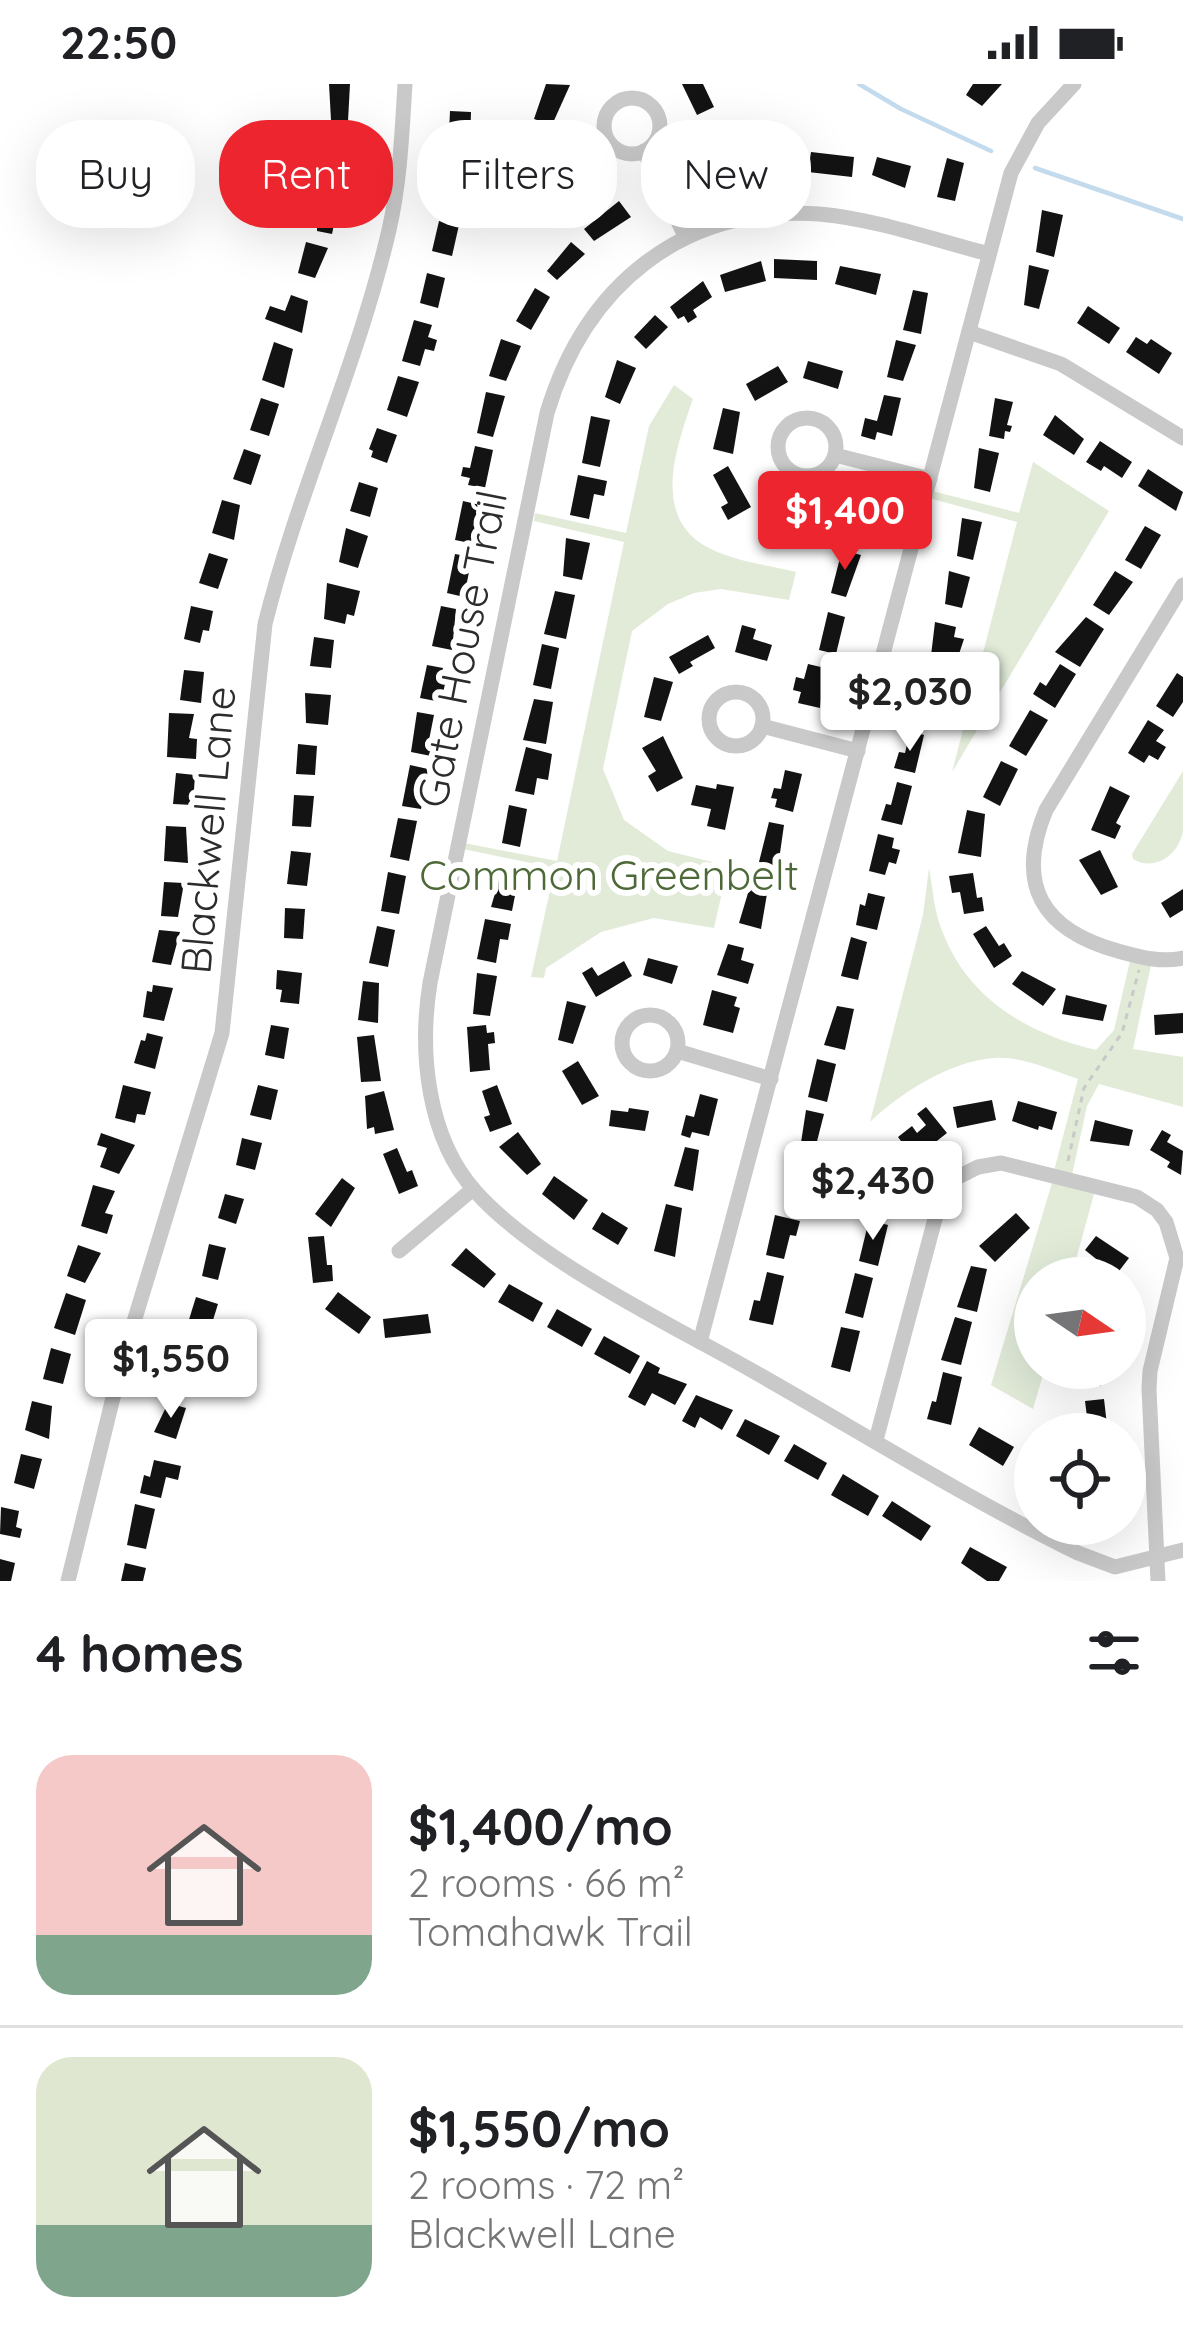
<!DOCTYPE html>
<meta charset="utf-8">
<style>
:root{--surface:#fff;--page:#f6f6f6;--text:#202124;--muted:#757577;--line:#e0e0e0;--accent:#ec252e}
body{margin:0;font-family:Quicksand,sans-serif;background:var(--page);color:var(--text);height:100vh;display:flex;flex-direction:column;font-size:45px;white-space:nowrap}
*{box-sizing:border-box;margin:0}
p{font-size:39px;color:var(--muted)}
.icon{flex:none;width:66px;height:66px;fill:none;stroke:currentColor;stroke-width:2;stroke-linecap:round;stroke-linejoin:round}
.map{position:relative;height:1497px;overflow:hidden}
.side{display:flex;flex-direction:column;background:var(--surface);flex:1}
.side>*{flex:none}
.banner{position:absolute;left:36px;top:36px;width:1113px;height:108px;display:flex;gap:24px}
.needle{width:78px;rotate:103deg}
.fabs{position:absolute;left:1014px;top:1173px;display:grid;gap:24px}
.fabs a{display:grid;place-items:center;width:132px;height:132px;border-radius:50%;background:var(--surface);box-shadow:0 12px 48px #0002;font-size:60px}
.price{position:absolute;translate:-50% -102px;padding:0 27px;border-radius:12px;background:#fff;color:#222;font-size:39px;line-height:78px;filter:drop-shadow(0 3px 6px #0008)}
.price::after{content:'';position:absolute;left:50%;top:72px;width:36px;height:27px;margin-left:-18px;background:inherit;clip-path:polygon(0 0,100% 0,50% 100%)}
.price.active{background:var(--accent);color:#fff}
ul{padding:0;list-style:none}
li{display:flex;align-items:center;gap:36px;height:300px;padding:0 36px}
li+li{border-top:3px solid var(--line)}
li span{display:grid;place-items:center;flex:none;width:336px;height:240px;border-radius:36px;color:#555}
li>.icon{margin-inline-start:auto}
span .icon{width:144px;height:144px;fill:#fffc;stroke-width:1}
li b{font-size:51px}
h2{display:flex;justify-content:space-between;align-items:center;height:144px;padding:0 36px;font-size:51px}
.pill{padding:0 42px;border-radius:48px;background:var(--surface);box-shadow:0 12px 48px #0002;font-size:42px;line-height:108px}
.pill.active{background:var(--accent);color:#fff}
.status{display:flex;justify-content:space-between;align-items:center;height:84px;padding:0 60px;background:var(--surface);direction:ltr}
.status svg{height:33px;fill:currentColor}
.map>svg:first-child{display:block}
.green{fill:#e1ebd8}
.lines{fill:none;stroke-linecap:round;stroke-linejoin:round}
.stream{stroke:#c3dbec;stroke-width:4.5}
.building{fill:#131313}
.path{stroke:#c9c9c9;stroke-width:3;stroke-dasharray:6 6;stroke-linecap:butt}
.street{stroke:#c9c9c9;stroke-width:15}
.labels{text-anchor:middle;stroke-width:12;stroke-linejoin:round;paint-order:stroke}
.street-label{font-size:42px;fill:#2c2c2c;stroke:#fff}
.park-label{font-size:42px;fill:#4d6938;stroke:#fff}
</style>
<div class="status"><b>22:50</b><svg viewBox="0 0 49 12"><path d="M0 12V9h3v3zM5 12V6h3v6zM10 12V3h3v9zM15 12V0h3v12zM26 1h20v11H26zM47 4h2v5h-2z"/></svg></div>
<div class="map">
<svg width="1183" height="1497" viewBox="0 0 1183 1497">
<rect width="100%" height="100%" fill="#fff"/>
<g class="green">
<path d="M674,301L693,315C676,364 649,437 713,466C739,478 768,481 796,488L789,516L721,505L694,509L668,520L632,547L603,685L624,736L668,767L728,782L714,844L654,834L601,848L546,884L544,894L531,893L555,784L458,764L459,758L557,777L624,458L534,437L535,429L626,449L649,342Z"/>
<polygon points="1033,378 1109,427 952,688 1017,438 929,414 932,407 1019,429"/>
<path d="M1183,687C1183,706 1183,729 1183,747C1179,771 1154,788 1133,775L1132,770Z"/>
<path d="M929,784C933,805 934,829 943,849C969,916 1029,950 1096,966L1114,946L1130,877L1151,881L1133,965L1183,973V1023L1099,1000L1087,1022L1072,1091L1054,1087L1078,995C1053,987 1022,972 995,974C952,976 900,1009 870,1038L923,831Z"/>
<polygon points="1052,1099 1094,1110 1071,1194 1035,1194 1035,1284 1045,1284 1033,1325 991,1301"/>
</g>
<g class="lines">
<g class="stream">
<polyline points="859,0 901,25 991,67"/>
<polyline points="1035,84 1183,135"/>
</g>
</g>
<g class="building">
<polygon points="329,0 350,0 348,37 331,36"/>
<polygon points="546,0 570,1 552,41 534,35"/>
<polygon points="682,0 703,0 714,23 697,31"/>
<polygon points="973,0 1002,0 982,22 966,11"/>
<polygon points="450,27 471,28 470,61 453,60 453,49 449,49"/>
<polygon points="560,52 578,98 560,107 539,62"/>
<polygon points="329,54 348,56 344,91 320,88 323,66 328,67"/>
<polygon points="796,67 797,86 758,89 757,70"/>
<polygon points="736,68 741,89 695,96 691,79"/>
<polygon points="811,68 854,73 852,93 808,88"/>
<polygon points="877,73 911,82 905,104 872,91"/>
<polygon points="947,74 964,79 955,117 937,113"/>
<polygon points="447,83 466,84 463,116 444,114"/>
<polygon points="320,103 341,108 332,150 317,147 317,142 312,141"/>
<polygon points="619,117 631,133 594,157 584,145"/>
<polygon points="1042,126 1063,131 1054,173 1036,168"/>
<polygon points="439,137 459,141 452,172 432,167"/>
<polygon points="306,158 328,164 315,194 298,189"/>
<polygon points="571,158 585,170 557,196 547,187"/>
<polygon points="774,175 817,177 817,196 774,194"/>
<polygon points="761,177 766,197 725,208 720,191"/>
<polygon points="1029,181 1049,186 1039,225 1024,221"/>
<polygon points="840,182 881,190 876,211 835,200"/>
<polygon points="427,189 445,194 438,224 420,219"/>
<polygon points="703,197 712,213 693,226 697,233 688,239 684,232 678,235 670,223"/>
<polygon points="535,204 550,213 531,246 516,237"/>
<polygon points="913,206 928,209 921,250 903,246"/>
<polygon points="291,211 308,217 302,249 265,235 270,222 285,227"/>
<polygon points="1088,222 1120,244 1109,260 1077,239"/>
<polygon points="655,231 668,243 646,265 634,253"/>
<polygon points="414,236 432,241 428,253 437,256 434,267 425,265 420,282 402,277"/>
<polygon points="1136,253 1147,260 1151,255 1172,269 1159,290 1126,268"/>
<polygon points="501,255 521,262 506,297 489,292"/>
<polygon points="896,256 916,261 903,297 887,293"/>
<polygon points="274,258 293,265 284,304 262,296"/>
<polygon points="617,276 636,284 620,320 605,313"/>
<polygon points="808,277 843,287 838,305 803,294"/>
<polygon points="778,282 788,298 755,317 746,300"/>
<polygon points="398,292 419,298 407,333 387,326"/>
<polygon points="486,308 505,312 493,353 477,349"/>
<polygon points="884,311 901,314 892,352 877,348 875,356 861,352 865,334 877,337"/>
<polygon points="261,314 279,320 269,352 250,346"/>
<polygon points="995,314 1013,318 1007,341 1012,342 1010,348 1005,347 1004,355 989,352"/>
<polygon points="723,324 740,328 733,370 713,365"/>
<polygon points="1055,331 1084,355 1074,371 1043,351"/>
<polygon points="591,332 610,336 600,383 582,379"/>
<polygon points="377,344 397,351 387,379 371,373 373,367 369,365"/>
<polygon points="1100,357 1132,378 1122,394 1104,382 1101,387 1086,378"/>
<polygon points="475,362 493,366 485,404 468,401 470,394 461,392 463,383 470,384"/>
<polygon points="979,364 999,369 990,408 974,404"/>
<polygon points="244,365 261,371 251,401 233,395"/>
<polygon points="728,382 751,423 728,436 721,423 728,419 713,391"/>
<polygon points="1148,385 1183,408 1176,427 1138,402"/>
<polygon points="578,391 607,397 604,412 594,410 589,435 570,431"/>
<polygon points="359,398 378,404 370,433 350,427"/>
<polygon points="852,412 874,417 862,450 844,446"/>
<polygon points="222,416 240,421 234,456 212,449"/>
<polygon points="463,417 480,421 475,460 455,456"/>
<polygon points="766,426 804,437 801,454 788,451 786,460 775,458 777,449 761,446"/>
<polygon points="962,434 982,438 973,476 957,472"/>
<polygon points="1145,442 1161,451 1141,485 1125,476"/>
<polygon points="346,444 368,452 358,484 339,478"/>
<polygon points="566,454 590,459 582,496 563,492"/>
<polygon points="842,466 861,471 846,513 831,509"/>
<polygon points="209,469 228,475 218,505 199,499"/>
<polygon points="455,470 472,473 464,513 447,509"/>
<polygon points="949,487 970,493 962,524 945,520"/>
<polygon points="1115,487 1133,498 1109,531 1093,521"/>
<polygon points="327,499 360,507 354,532 347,530 345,540 324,535"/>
<polygon points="555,507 575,511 566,555 544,550"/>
<polygon points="191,522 213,527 209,547 203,546 200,559 184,555"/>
<polygon points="441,522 456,525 452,566 432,562"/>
<polygon points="828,528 845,533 836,570 819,566"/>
<polygon points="1086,533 1104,545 1080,583 1055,568"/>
<polygon points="935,538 956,543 954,553 964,555 954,585 930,580"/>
<polygon points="742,541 756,545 753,555 772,561 767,577 735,568"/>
<polygon points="708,551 715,564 690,578 693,582 679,590 669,573"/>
<polygon points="314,553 334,556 331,584 310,582"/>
<polygon points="542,560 559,564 551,605 533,601"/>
<polygon points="808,580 825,584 820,624 798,619 801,608 793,606 796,593 804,595"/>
<polygon points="1060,580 1076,590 1055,624 1033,610 1040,598 1046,602"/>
<polygon points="427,581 443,584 440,599 445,600 441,618 420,614"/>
<polygon points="184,586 204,588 201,619 180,616"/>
<polygon points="1177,589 1183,593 1183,618 1173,633 1156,622"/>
<polygon points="920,591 937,596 928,633 910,629"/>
<polygon points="654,593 673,598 661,637 644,633"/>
<polygon points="305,609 331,611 328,641 306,639"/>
<polygon points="534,615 553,618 546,660 523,656"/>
<polygon points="1030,626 1048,636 1026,672 1009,662"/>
<polygon points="417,628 434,631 429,656 434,657 431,672 411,668"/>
<polygon points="169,629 194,630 189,654 197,655 196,675 167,673"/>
<polygon points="1148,636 1164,646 1156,657 1166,663 1158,676 1149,671 1144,679 1128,669"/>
<polygon points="910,647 924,651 915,689 894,684 899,668 905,669"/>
<polygon points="663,652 683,694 657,708 648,692 656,687 642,664"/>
<polygon points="298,660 317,662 315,691 296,690"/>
<polygon points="526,663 552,670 548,696 537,694 534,711 515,707"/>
<polygon points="1001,677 1018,685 1000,722 983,713"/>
<polygon points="410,681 428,685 421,725 402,722"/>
<polygon points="785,686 802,690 793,728 775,723 777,715 771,714 774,704 781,705"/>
<polygon points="176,689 195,691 193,721 173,720"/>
<polygon points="897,698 912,702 902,741 881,736 886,720 891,721"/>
<polygon points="717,700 734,703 725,746 707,742 711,725 691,721 696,701 716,705"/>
<polygon points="1110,702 1130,712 1116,739 1121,742 1115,755 1091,746"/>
<polygon points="294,711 314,712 311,743 292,742"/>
<polygon points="509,721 527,725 520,763 502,759"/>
<polygon points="967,726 985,730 981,773 958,769"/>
<polygon points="398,734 417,737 409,777 390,773"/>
<polygon points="769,738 784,741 778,783 759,778"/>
<polygon points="166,742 186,743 188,779 164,777"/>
<polygon points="878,750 894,754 892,764 900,766 896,780 889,778 885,791 869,787"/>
<polygon points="1100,766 1118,803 1101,811 1079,776"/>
<polygon points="291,767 311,769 307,802 287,800"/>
<polygon points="503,782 520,786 512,827 491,823"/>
<polygon points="388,788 406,792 399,830 381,827"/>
<polygon points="973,789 977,814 982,813 984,827 964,830 960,808 952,809 949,792"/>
<polygon points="164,798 184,799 178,833 161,832"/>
<polygon points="751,799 768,804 761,845 739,839"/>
<polygon points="1183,805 1183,826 1170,834 1161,819"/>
<polygon points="868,809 885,813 877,846 856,841 860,820 865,822"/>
<polygon points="285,824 305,825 303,855 284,854"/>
<polygon points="485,835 511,840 508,856 500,855 496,879 477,875"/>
<polygon points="377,842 395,846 388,883 369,879"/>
<polygon points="986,842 999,862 1004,859 1012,872 994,884 973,850"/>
<polygon points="159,846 180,848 171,881 152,878"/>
<polygon points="851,853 867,858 858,896 841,892"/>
<polygon points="728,860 744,864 741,876 754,880 748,900 717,891"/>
<polygon points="648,874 678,882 672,900 643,891"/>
<polygon points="624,877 632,892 596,913 582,889 592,883 598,892"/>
<polygon points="277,886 302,889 299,920 280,918 282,906 276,905"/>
<polygon points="1022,887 1056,905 1043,922 1012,900"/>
<polygon points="477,889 497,892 490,932 473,930"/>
<polygon points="363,897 379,899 378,939 358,936"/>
<polygon points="153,901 173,904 164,937 143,933 147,907 152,908"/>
<polygon points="712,906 737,913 734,922 740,924 733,949 703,941"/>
<polygon points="1066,911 1107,921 1103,937 1062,930"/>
<polygon points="567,917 586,922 573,960 558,956"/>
<polygon points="837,922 854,925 845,966 824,961"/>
<polygon points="1183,929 1183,949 1155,951 1154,931"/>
<polygon points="271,941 289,944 284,975 265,971"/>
<polygon points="486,941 487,949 494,948 495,959 488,960 490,986 470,988 467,943"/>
<polygon points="147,949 163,953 155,985 134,979 141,956 145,957"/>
<polygon points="374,951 381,997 361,998 357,953"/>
<polygon points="817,975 836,980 827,1018 808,1013"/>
<polygon points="578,977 599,1012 582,1021 562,987"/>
<polygon points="123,1001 151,1008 145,1031 137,1030 135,1039 115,1034"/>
<polygon points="258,1001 278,1006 271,1036 250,1031"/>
<polygon points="497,1001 512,1040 490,1048 484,1033 490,1031 482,1007"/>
<polygon points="384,1007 394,1046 375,1050 374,1043 367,1045 365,1012"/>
<polygon points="700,1010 718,1015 709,1052 692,1048 690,1054 681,1051 686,1031 694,1033"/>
<polygon points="992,1016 996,1036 957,1044 953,1023"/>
<polygon points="1018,1017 1057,1028 1052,1046 1039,1042 1038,1046 1012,1037"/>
<polygon points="926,1023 947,1049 914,1075 898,1053 912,1042 917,1049 926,1041 917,1030"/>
<polygon points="629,1024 649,1027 645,1047 609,1042 611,1026 628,1028"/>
<polygon points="806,1026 824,1030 814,1069 800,1065"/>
<polygon points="1095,1036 1133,1046 1129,1062 1090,1057"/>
<polygon points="1162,1046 1171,1051 1167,1058 1183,1067 1181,1091 1167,1083 1170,1078 1150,1066"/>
<polygon points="518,1048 541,1080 527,1091 499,1063"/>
<polygon points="101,1049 135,1061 119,1090 100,1083 107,1064 97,1061"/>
<polygon points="242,1054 262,1059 255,1086 236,1081"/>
<polygon points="685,1063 699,1066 693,1107 674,1102"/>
<polygon points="397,1064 407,1088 412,1086 418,1102 399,1110 383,1070"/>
<polygon points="885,1077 907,1085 890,1122 873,1116"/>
<polygon points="791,1078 814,1083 805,1117 787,1112 789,1104 785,1102"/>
<polygon points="554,1092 588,1116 574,1136 542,1110"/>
<polygon points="342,1094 355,1104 331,1143 315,1130"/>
<polygon points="93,1101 115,1107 105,1129 113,1131 107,1150 81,1142"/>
<polygon points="225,1110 244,1115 236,1140 218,1134"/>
<polygon points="666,1120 682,1124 675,1173 654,1167"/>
<polygon points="602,1128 628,1144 618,1161 592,1145"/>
<polygon points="1016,1129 1030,1144 995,1178 979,1162"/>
<polygon points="775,1131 800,1137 796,1152 790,1151 784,1175 766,1171"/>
<polygon points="869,1136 888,1141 878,1182 859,1177"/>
<polygon points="324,1152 327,1181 332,1181 333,1197 313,1199 308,1153"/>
<polygon points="1096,1152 1129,1174 1116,1191 1085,1166"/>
<polygon points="209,1160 226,1164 218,1196 202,1192"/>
<polygon points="78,1161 101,1169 85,1199 67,1192"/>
<polygon points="466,1164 496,1190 484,1204 451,1181"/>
<polygon points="971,1182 987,1185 977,1228 957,1223"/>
<polygon points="767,1188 784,1192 773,1241 749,1236 754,1216 760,1217"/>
<polygon points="855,1189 873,1194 863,1234 845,1229"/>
<polygon points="509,1200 543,1219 533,1238 498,1218"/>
<polygon points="338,1208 371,1233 359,1250 325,1225"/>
<polygon points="66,1209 86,1216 75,1251 54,1244"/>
<polygon points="196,1213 218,1220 209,1249 187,1242"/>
<polygon points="557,1225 592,1245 582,1263 547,1243"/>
<polygon points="428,1230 431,1249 385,1254 383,1235"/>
<polygon points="955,1233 972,1238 961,1281 941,1276"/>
<polygon points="841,1243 860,1247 850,1288 831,1283"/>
<polygon points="604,1252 640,1272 630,1290 594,1270"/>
<polygon points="51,1264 71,1270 63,1300 43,1295"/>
<polygon points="178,1264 197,1270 188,1300 169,1294"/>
<polygon points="647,1277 660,1284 658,1289 687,1300 675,1321 652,1309 645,1322 628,1313"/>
<polygon points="1075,1284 1103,1284 1101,1302 1073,1298"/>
<polygon points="943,1288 962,1293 951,1341 927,1335 932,1317 936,1318"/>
<polygon points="696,1311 733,1326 722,1346 700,1333 695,1344 682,1337"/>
<polygon points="1104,1315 1108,1350 1090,1350 1089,1343 1079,1344 1077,1334 1087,1333 1085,1317"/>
<polygon points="32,1317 52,1322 49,1355 25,1346"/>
<polygon points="168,1319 186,1324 176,1355 154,1348"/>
<polygon points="745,1335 780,1352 769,1371 736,1352"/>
<polygon points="979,1343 1014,1363 1003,1382 969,1361"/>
<polygon points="794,1360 827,1379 818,1396 784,1377"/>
<polygon points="1028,1368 1035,1372 1035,1397 1018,1387"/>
<polygon points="21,1370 42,1375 34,1405 14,1399"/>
<polygon points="154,1376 181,1382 178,1396 166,1393 161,1414 140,1409 144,1391 150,1393"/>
<polygon points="843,1390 879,1412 868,1432 831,1411"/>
<polygon points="892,1417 931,1442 921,1457 882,1432"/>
<polygon points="135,1420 155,1425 146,1465 127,1461"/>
<polygon points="1,1423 19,1427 16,1443 22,1445 20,1454 0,1450"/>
<polygon points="970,1463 1007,1483 999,1497 987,1497 961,1479"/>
<polygon points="0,1475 15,1479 11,1497 0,1497"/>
<polygon points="125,1479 146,1484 143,1497 121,1497"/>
</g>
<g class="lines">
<polyline class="path" points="1068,1077 1084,1004 1122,949 1139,886"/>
<g class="street">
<circle cx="632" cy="42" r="28"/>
<polyline points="644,67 685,152"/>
<path d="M989,170C934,156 876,135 819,130C682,121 585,202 547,329L430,899C419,968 427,1053 475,1107C536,1176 670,1240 751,1286C859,1347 966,1414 1078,1469L1115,1483L1183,1466"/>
<polyline points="969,248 1061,280 1183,354"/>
<circle cx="807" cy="363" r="29"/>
<polyline points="835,371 930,395"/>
<path d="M1183,501L1046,726C1015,801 1042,846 1118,867C1140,873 1161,879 1183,874"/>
<circle cx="736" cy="635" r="27"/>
<polyline points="762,642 858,667"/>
<circle cx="650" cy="959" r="28"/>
<polyline points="677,967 771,995"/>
<polyline points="399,1167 473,1105"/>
<polyline points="700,1258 1011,89 1038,39 1074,0"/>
<polyline points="876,1356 939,1120 956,1094 978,1083 1001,1079 1137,1113 1157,1126 1166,1138 1177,1174 1150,1287 1149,1305 1158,1497"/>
<path d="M68,1497L122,1277L222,949L265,540C298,407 358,280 389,146C400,98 402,49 405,0"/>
</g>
</g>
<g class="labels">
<g class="street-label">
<text transform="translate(462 565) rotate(-79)" y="15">Gate House Trail</text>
<text transform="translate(208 746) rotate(-85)" y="15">Blackwell Lane</text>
</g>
<g class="park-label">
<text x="609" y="806">Common Greenbelt</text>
</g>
</g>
</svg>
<div class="fabs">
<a><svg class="needle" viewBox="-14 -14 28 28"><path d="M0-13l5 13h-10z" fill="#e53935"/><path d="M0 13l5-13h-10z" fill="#757577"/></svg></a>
<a><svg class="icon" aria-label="locate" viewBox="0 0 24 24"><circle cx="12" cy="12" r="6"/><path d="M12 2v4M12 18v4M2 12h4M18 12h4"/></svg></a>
</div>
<b class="price active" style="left:845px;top:489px">$1,400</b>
<b class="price" style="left:910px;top:670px">$2,030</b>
<b class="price" style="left:873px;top:1159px">$2,430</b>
<b class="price" style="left:171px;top:1337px">$1,550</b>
<div class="banner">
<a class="pill">Buy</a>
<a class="pill active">Rent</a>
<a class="pill">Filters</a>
<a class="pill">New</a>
</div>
</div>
<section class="side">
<h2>4 homes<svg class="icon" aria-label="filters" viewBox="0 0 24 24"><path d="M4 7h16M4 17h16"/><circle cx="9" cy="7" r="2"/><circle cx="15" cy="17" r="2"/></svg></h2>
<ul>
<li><span style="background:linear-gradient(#f6c9c9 75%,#7fa58c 0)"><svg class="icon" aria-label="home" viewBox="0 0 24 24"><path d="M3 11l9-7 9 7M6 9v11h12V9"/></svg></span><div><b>$1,400/mo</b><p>2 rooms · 66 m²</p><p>Tomahawk Trail</p></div></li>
<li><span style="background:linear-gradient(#dfe7d0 70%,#7fa58c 0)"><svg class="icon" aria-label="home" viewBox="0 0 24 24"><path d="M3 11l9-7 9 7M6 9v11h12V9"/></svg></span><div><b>$1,550/mo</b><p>2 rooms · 72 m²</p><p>Blackwell Lane</p></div></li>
</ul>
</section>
